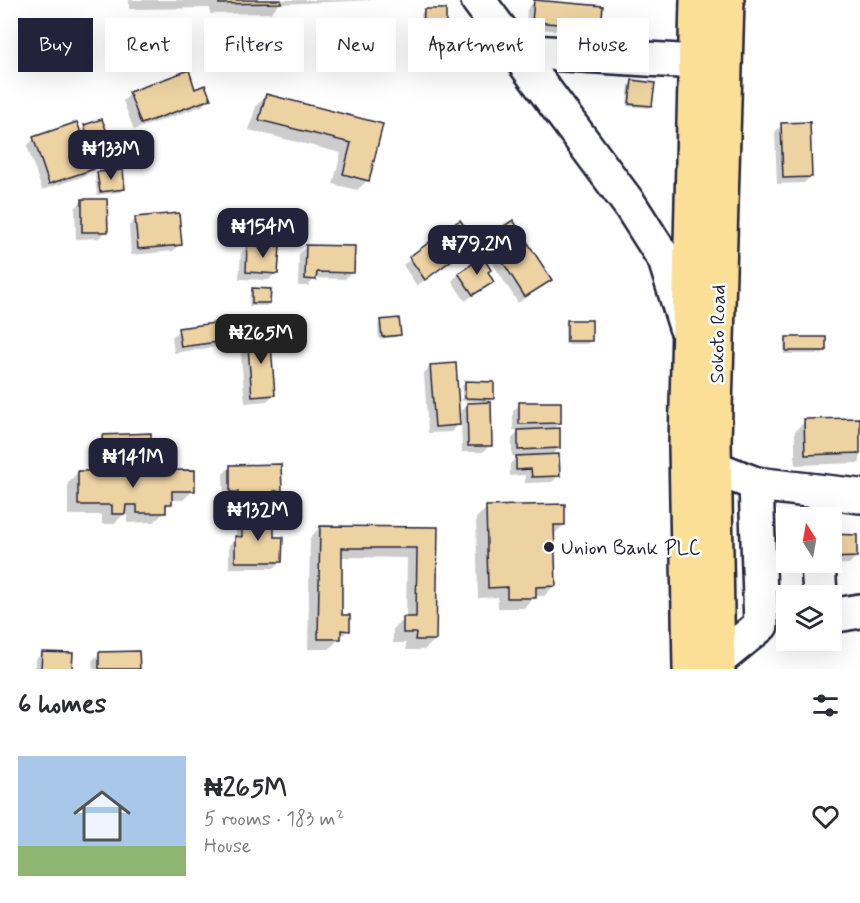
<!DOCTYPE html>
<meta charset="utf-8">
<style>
:root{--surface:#fff;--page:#f2f2f3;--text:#2b2b33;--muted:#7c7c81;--line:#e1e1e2;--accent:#22223b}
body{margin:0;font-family:Mynerve,sans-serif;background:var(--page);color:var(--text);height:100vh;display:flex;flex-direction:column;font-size:22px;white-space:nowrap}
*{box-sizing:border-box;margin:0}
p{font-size:20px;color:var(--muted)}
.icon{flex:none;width:33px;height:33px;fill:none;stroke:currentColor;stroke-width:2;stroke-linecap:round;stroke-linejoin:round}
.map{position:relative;height:669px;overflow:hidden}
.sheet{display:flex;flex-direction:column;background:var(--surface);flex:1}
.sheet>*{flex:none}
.banner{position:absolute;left:18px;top:18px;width:825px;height:54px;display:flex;gap:12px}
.needle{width:39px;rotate:349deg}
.tools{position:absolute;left:776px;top:507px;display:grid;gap:12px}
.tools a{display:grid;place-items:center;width:66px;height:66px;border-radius:0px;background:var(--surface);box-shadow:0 6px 24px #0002;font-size:30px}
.price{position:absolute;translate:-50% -51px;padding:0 14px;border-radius:12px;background:var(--accent);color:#fff;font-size:20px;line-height:39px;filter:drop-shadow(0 2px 3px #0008)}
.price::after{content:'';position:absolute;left:50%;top:36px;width:18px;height:14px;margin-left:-9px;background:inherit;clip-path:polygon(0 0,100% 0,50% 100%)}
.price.current{background:#222;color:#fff}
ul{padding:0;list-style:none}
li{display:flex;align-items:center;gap:18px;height:150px;padding:0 18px}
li+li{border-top:2px solid var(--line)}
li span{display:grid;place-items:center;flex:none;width:168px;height:120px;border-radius:0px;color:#555}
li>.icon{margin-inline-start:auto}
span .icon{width:72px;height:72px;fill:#fffc;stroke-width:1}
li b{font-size:26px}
h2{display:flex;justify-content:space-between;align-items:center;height:72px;padding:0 18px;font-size:26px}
.chip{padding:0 21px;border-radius:0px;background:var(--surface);box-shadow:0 6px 24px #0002;font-size:21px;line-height:54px}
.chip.current{background:var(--accent);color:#fff}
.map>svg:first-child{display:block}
.shadow{fill:#0003}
.building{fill:#edd2a2;stroke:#22223b;stroke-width:1.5}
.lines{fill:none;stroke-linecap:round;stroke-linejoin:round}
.minor-casing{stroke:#22223b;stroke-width:38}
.major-casing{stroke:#22223b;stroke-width:38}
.minor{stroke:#fff;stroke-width:33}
.major{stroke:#fbdf96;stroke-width:33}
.poi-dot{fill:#22223b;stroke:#fff;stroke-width:2}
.labels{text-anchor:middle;stroke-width:5;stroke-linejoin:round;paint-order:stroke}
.street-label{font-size:20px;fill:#22223b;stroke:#fff}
.poi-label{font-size:20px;fill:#22223b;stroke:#fff;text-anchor:start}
</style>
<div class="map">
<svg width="860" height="669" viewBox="0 0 860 669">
<rect width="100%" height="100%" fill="#fff"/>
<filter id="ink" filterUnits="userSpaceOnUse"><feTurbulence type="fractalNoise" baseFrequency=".0167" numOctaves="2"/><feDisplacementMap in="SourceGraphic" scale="12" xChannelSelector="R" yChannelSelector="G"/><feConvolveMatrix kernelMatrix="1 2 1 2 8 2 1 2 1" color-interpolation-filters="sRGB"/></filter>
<g filter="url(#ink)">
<g class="shadow">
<polygon points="129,0 378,0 279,4 270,13 210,14 210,8 129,9"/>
<polygon points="534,2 599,26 592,33 526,28 527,9"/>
<polygon points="424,10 444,38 441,42 421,41 421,14"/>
<polygon points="344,36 369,60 365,63 338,58 341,39"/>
<polygon points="632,82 651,105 648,108 627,106 629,85"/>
<polygon points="194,91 209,99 202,106 134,130 123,101 130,94"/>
<polygon points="266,96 382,125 368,180 357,190 333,184 341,153 249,130 256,106"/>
<polygon points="76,124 92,169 85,176 42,190 27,146 34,139"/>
<polygon points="782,125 811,176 804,183 777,184 775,132"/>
<polygon points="85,126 108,139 89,148 82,129"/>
<polygon points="98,174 123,189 120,192 97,195 95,177"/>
<polygon points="82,201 106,231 99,238 76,239 75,208"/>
<polygon points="136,219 180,244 173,251 131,255 129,226"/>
<polygon points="460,222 474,242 417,286 403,265"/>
<polygon points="488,238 550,280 518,303 481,245"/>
<polygon points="248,246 276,273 269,280 239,279 241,253"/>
<polygon points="306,247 352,272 345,279 315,278 308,286 298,286 299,254"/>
<polygon points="486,273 492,282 465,301 452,281 459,274"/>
<polygon points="253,290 269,303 266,306 249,306 250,293"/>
<polygon points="568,321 591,340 587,344 565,344 565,325"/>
<polygon points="381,322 400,334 396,337 379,339 378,325"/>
<polygon points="179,330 223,340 216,347 174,353 172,337"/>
<polygon points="247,337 274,394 267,401 245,403 240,344"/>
<polygon points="787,338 825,351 821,354 784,354 784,341"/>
<polygon points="431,366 458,425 451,432 428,433 424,373"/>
<polygon points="466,382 492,398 487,404 490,445 483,452 462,452 461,411 468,404 483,404 483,401 462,401 462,386"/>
<polygon points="520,404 560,423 552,430 559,448 551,456 559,475 552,482 525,483 525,475 510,476 510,464 518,456 512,456 512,439 520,430 513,430 513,411"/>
<polygon points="860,419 860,463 795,465 795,431 805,421"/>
<polygon points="103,437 150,461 143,468 121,469 121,472 194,490 183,500 170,500 165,512 154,522 127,523 127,515 123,515 114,524 102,524 102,515 68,515 68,483 78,472 97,472 96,444"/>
<polygon points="230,467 280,490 273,497 273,506 266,513 232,514 232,498 224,498 223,474"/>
<polygon points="487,508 564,525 553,535 554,586 544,596 535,596 524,608 498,608 498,597 478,598 476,518"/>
<polygon points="243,519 272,538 281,561 274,568 229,568 229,545 236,538 236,526"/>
<polygon points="320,527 436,528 435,640 424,650 406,650 406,643 393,643 393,629 406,618 407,558 341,557 340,616 348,630 329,649 308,649 310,538"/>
<polygon points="831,535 856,557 849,564 769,567 768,546 775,539 786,538 786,562 831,562"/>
<polygon points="42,653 70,669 35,669 35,660"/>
<polygon points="99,654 138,669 93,669 92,661"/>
</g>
<g class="building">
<polygon points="219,0 281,0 281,3 219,4"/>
<polygon points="534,0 603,6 601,27 532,22"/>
<polygon points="424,9 446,9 446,39 423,39"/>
<polygon points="343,34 374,40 370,61 340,55"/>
<polygon points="189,70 195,89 205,85 211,99 141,124 129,92"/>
<polygon points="632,80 655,83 652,106 629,104"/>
<polygon points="266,94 383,124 369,181 343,174 351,143 259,120"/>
<polygon points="102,119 110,140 92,146 84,125"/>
<polygon points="77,122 94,169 49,184 33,137"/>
<polygon points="810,122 812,177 783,178 781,123"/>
<polygon points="123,170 125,189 100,192 97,172"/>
<polygon points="82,199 107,199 108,232 82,232"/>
<polygon points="179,213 182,245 138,249 135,217"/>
<polygon points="460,220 476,242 425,280 409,257"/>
<polygon points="513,220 552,280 525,297 487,237"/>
<polygon points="247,244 280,246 278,274 246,272"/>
<polygon points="306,245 355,246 354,273 317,272 316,280 305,279"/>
<polygon points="483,257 491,270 488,272 494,282 473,295 458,273"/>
<polygon points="252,288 271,289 270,303 252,303"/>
<polygon points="399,318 401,335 382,337 380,320"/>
<rect x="567" y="320" width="25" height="21"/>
<polygon points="222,322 225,341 181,347 178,328"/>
<polygon points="270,333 275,395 252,397 247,335"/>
<rect x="786" y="337" width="40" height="14"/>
<polygon points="456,363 460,425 435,427 430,365"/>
<polygon points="465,381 494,382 494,399 465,398"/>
<polygon points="491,402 492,446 468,446 467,403"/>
<polygon points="519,402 561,402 561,423 519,424"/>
<polygon points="860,418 860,453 805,455 804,419"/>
<polygon points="560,428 560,448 518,450 518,430"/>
<polygon points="151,433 151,462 104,463 102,435"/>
<polygon points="559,454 560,476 532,477 531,469 516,470 516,456"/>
<polygon points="281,464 282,491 274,491 275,507 239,508 238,492 230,492 230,465"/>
<polygon points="195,470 195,491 172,491 172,504 166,504 166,513 137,513 137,505 126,505 125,514 112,514 112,505 78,505 78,471"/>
<polygon points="565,504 565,525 554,525 556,586 536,587 536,598 507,598 507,587 488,588 486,506"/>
<polygon points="242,518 274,518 274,537 283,537 282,562 235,562 235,536 242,537"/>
<polygon points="320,526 438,527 436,640 415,640 416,633 403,633 403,617 416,617 417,548 342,548 342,615 350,615 350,631 341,630 341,639 318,639"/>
<polygon points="831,534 857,535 857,557 831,558"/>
<polygon points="786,536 786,560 775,560 775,538"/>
<polygon points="139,651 140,669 99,669 99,652"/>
<polygon points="42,652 73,653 72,669 41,669"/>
</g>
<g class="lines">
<g class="minor-casing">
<g id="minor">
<polyline points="478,0 630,205 665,260 686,327"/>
<polyline points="516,51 696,62"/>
<polyline points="715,468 756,484 761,625 717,661"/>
<polyline points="756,484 860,496"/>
<polyline points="818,562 820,596"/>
<polyline points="831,616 860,611"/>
</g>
</g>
<g class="major-casing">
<g id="major">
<polyline points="690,669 686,445 697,0"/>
<polyline points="718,669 714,442 727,0"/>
</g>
</g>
<use href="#minor" class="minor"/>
<use href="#major" class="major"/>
</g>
</g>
<circle class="poi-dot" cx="549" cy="547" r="6"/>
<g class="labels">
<g class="street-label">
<text transform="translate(717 334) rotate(-89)" y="7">Sokoto Road</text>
</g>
<g class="poi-label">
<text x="561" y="554">Union Bank PLC</text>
</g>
</g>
</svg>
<div class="tools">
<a><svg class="needle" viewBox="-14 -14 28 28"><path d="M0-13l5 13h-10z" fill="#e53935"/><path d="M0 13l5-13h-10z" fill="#7c7c81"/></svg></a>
<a><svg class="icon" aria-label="layers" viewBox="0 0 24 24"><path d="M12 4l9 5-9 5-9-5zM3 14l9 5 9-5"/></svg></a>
</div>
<b class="price" style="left:111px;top:181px">₦133M</b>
<b class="price" style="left:263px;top:259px">₦154M</b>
<b class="price" style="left:477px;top:276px">₦79.2M</b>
<b class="price current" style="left:261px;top:365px">₦265M</b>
<b class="price" style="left:133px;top:489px">₦141M</b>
<b class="price" style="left:258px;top:542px">₦132M</b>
<div class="banner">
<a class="chip current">Buy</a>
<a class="chip">Rent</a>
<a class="chip">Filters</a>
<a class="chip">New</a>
<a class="chip">Apartment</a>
<a class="chip">House</a>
</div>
</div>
<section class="sheet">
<h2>6 homes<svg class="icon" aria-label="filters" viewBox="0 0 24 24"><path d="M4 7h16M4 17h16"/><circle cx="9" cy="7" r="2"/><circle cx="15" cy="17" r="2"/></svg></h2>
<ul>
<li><span style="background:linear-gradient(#a9c7e8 75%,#8fb573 0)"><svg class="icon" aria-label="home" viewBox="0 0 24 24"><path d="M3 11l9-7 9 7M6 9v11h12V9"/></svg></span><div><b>₦265M</b><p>5 rooms · 183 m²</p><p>House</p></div><svg class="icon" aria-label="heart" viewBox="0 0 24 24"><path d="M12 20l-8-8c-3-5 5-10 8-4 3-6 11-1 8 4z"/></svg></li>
</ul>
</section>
